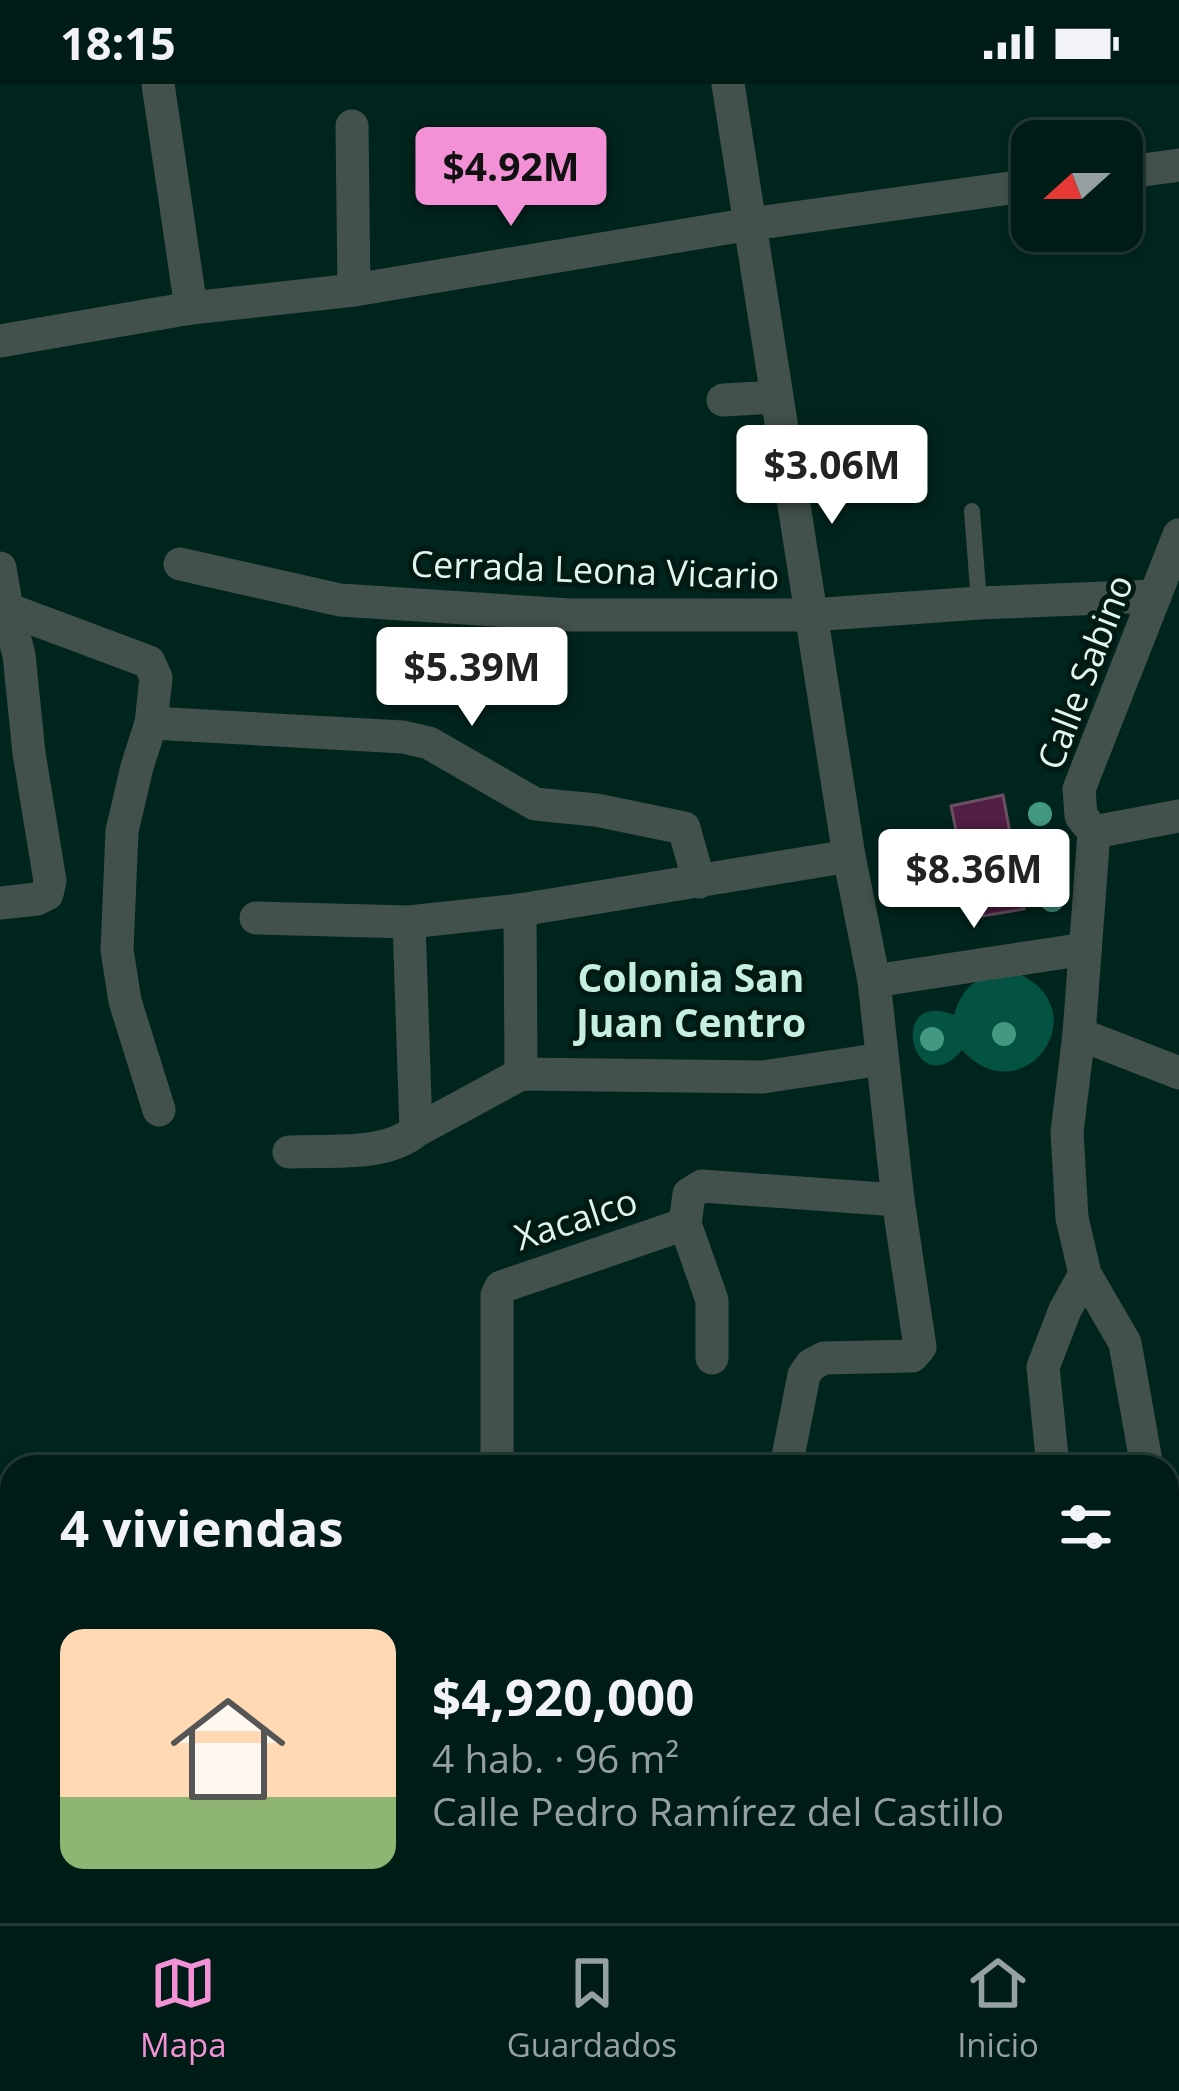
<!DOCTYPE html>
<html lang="es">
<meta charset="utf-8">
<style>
:root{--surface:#001c16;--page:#0a251f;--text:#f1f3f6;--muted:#95a1a1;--line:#223a35;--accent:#f391d6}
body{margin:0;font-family:"Open Sans",sans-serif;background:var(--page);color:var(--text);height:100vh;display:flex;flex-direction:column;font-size:45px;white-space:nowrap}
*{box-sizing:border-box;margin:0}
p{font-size:39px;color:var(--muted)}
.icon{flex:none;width:66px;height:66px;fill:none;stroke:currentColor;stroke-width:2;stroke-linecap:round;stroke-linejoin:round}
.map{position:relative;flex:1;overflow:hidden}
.details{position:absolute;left:0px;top:1371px;width:1179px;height:468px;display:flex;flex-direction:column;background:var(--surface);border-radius:36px 36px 0 0;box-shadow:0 3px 9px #0004,0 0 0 3px var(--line)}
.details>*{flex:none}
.needle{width:78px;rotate:249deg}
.fabs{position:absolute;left:1011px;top:36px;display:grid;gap:24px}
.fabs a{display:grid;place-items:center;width:132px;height:132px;border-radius:24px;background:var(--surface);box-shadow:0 3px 9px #0004,0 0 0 3px var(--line);font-size:60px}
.price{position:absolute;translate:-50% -102px;padding:0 27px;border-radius:12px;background:#fff;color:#222;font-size:39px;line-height:78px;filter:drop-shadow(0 3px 6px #0008)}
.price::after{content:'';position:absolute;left:50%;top:72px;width:36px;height:27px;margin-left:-18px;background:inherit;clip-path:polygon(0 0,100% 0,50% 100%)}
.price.on{background:var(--accent);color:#111}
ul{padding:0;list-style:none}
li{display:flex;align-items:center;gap:36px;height:300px;padding:0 60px}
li+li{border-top:3px solid var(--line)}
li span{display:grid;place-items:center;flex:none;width:336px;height:240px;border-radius:24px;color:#555}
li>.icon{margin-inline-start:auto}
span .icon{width:144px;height:144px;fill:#fffc;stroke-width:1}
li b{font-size:51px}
h2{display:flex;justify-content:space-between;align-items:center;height:144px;padding:0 60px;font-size:51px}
.status{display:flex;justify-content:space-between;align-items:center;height:84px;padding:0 60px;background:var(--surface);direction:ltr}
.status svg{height:33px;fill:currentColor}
.tab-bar{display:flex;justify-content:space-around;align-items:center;height:168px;border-top:3px solid var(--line);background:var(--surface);font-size:33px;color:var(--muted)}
.tab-bar a{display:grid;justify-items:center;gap:6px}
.tab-bar .on{color:var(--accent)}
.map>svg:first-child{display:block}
.green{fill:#035242}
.water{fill:#000b06;stroke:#44524c;stroke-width:3}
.building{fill:#511e44;stroke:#6b4f62;stroke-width:3}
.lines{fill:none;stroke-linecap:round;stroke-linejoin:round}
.service{stroke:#42514c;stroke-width:16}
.minor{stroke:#42514c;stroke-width:33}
.tree{fill:#439882}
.labels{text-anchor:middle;stroke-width:10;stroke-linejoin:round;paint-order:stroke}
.street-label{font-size:36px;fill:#e2f6ef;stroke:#011b14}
.neighbourhood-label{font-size:39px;font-weight:bold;fill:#c6eee1;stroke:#011b14}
</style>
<div class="status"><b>18:15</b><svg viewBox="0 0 49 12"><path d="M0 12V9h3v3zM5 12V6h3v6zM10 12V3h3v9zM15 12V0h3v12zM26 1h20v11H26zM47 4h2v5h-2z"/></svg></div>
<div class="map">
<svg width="1179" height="1839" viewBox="0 0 1179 1839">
<rect width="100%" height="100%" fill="#00251d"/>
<path class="green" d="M1014,888C1103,923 1023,1034 962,966C913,1023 885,903 954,931C965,896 980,893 1014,888Z"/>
<g class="water">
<polygon points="0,1510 12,1514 12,1603 0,1617"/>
<polygon points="1179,1559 1179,1839 1162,1839 1163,1827 1167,1827 1167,1561"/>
</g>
<g class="building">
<polygon points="1003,711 1024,825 982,832 976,799 949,804 946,789 964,785 951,722"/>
<polygon points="964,785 966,800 949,804 946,789"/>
</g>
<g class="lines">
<polyline class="service" points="972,427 979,519"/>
<g class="minor">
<polyline points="158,0 191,224"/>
<polyline points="728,0 849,772 874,897 898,1116 920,1263 912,1272 824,1274 811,1281 804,1291 786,1383"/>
<polyline points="352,42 354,206"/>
<polyline points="1122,89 1179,81"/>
<polyline points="0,257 191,224 354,206 751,140 1032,101"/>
<polyline points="723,316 776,313"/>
<polyline points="180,480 340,516 570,531 811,531 979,519 1155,512"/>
<polyline points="0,484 7,525 19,571 29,669 50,797 47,810 37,815 0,819"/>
<polyline points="7,525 149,578 156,594 151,639 137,683 122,747 117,866 125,917 159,1026"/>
<polyline points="151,639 403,653 429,659 535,720 596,726 684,744 699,798"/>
<polyline points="1094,748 1179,732"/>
<polyline points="520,826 521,990"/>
<polyline points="256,834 409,838 520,826 849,772"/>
<polyline points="409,838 416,1047"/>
<polyline points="874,897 1085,865"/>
<polyline points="1079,950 1179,989"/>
<path d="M289,1068C329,1066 385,1073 416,1047L521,990L763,993L882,975"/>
<polyline points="685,1140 712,1216 712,1274"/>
<polyline points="497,1383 497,1211 501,1203 685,1140 689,1110 702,1102 898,1116"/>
<polyline points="1053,1383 1043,1283 1065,1226 1085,1190"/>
<polyline points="1147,1383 1125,1259 1085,1190 1072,1134 1067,1048 1079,950 1094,748 1081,732 1079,705 1179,451"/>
<polyline points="1167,1490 1170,1505"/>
</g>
</g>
<g class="tree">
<circle cx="1040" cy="730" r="12"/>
<circle cx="928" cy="767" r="12"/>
<circle cx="1048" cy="769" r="12"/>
<circle cx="1052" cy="816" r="12"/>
<circle cx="1004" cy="950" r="12"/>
<circle cx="932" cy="955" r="12"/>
</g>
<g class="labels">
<g class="street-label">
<text transform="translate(595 486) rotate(2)" y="13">Cerrada Leona Vicario</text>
<text transform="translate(1085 588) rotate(-69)" y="13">Calle Sabino</text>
<text transform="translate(576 1135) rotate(-18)" y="13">Xacalco</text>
</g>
<g class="neighbourhood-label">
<text x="691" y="908">Colonia San<tspan x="691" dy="45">Juan Centro</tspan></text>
</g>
</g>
</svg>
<div class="fabs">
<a><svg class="needle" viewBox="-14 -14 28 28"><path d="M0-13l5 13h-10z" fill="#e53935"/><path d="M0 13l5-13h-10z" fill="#95a1a1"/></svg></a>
</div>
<b class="price on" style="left:511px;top:145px">$4.92M</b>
<b class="price" style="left:832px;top:443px">$3.06M</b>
<b class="price" style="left:472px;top:645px">$5.39M</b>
<b class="price" style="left:974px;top:847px">$8.36M</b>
<section class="details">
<h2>4 viviendas<svg class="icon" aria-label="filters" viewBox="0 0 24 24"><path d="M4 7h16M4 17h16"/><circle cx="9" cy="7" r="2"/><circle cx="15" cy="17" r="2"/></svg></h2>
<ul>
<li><span style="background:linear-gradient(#ffd9b3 70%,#8fb573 0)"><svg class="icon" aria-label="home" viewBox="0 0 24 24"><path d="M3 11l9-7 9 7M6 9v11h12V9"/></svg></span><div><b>$4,920,000</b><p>4 hab. · 96 m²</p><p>Calle Pedro Ramírez del Castillo</p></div></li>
</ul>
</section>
</div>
<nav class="tab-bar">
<a class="on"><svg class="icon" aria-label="map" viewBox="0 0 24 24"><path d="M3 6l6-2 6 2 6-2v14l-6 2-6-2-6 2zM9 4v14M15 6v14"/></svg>Mapa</a>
<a><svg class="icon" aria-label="saved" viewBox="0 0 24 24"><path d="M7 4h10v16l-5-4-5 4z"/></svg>Guardados</a>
<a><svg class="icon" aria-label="home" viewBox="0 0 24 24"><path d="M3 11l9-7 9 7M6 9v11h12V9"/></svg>Inicio</a>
</nav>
